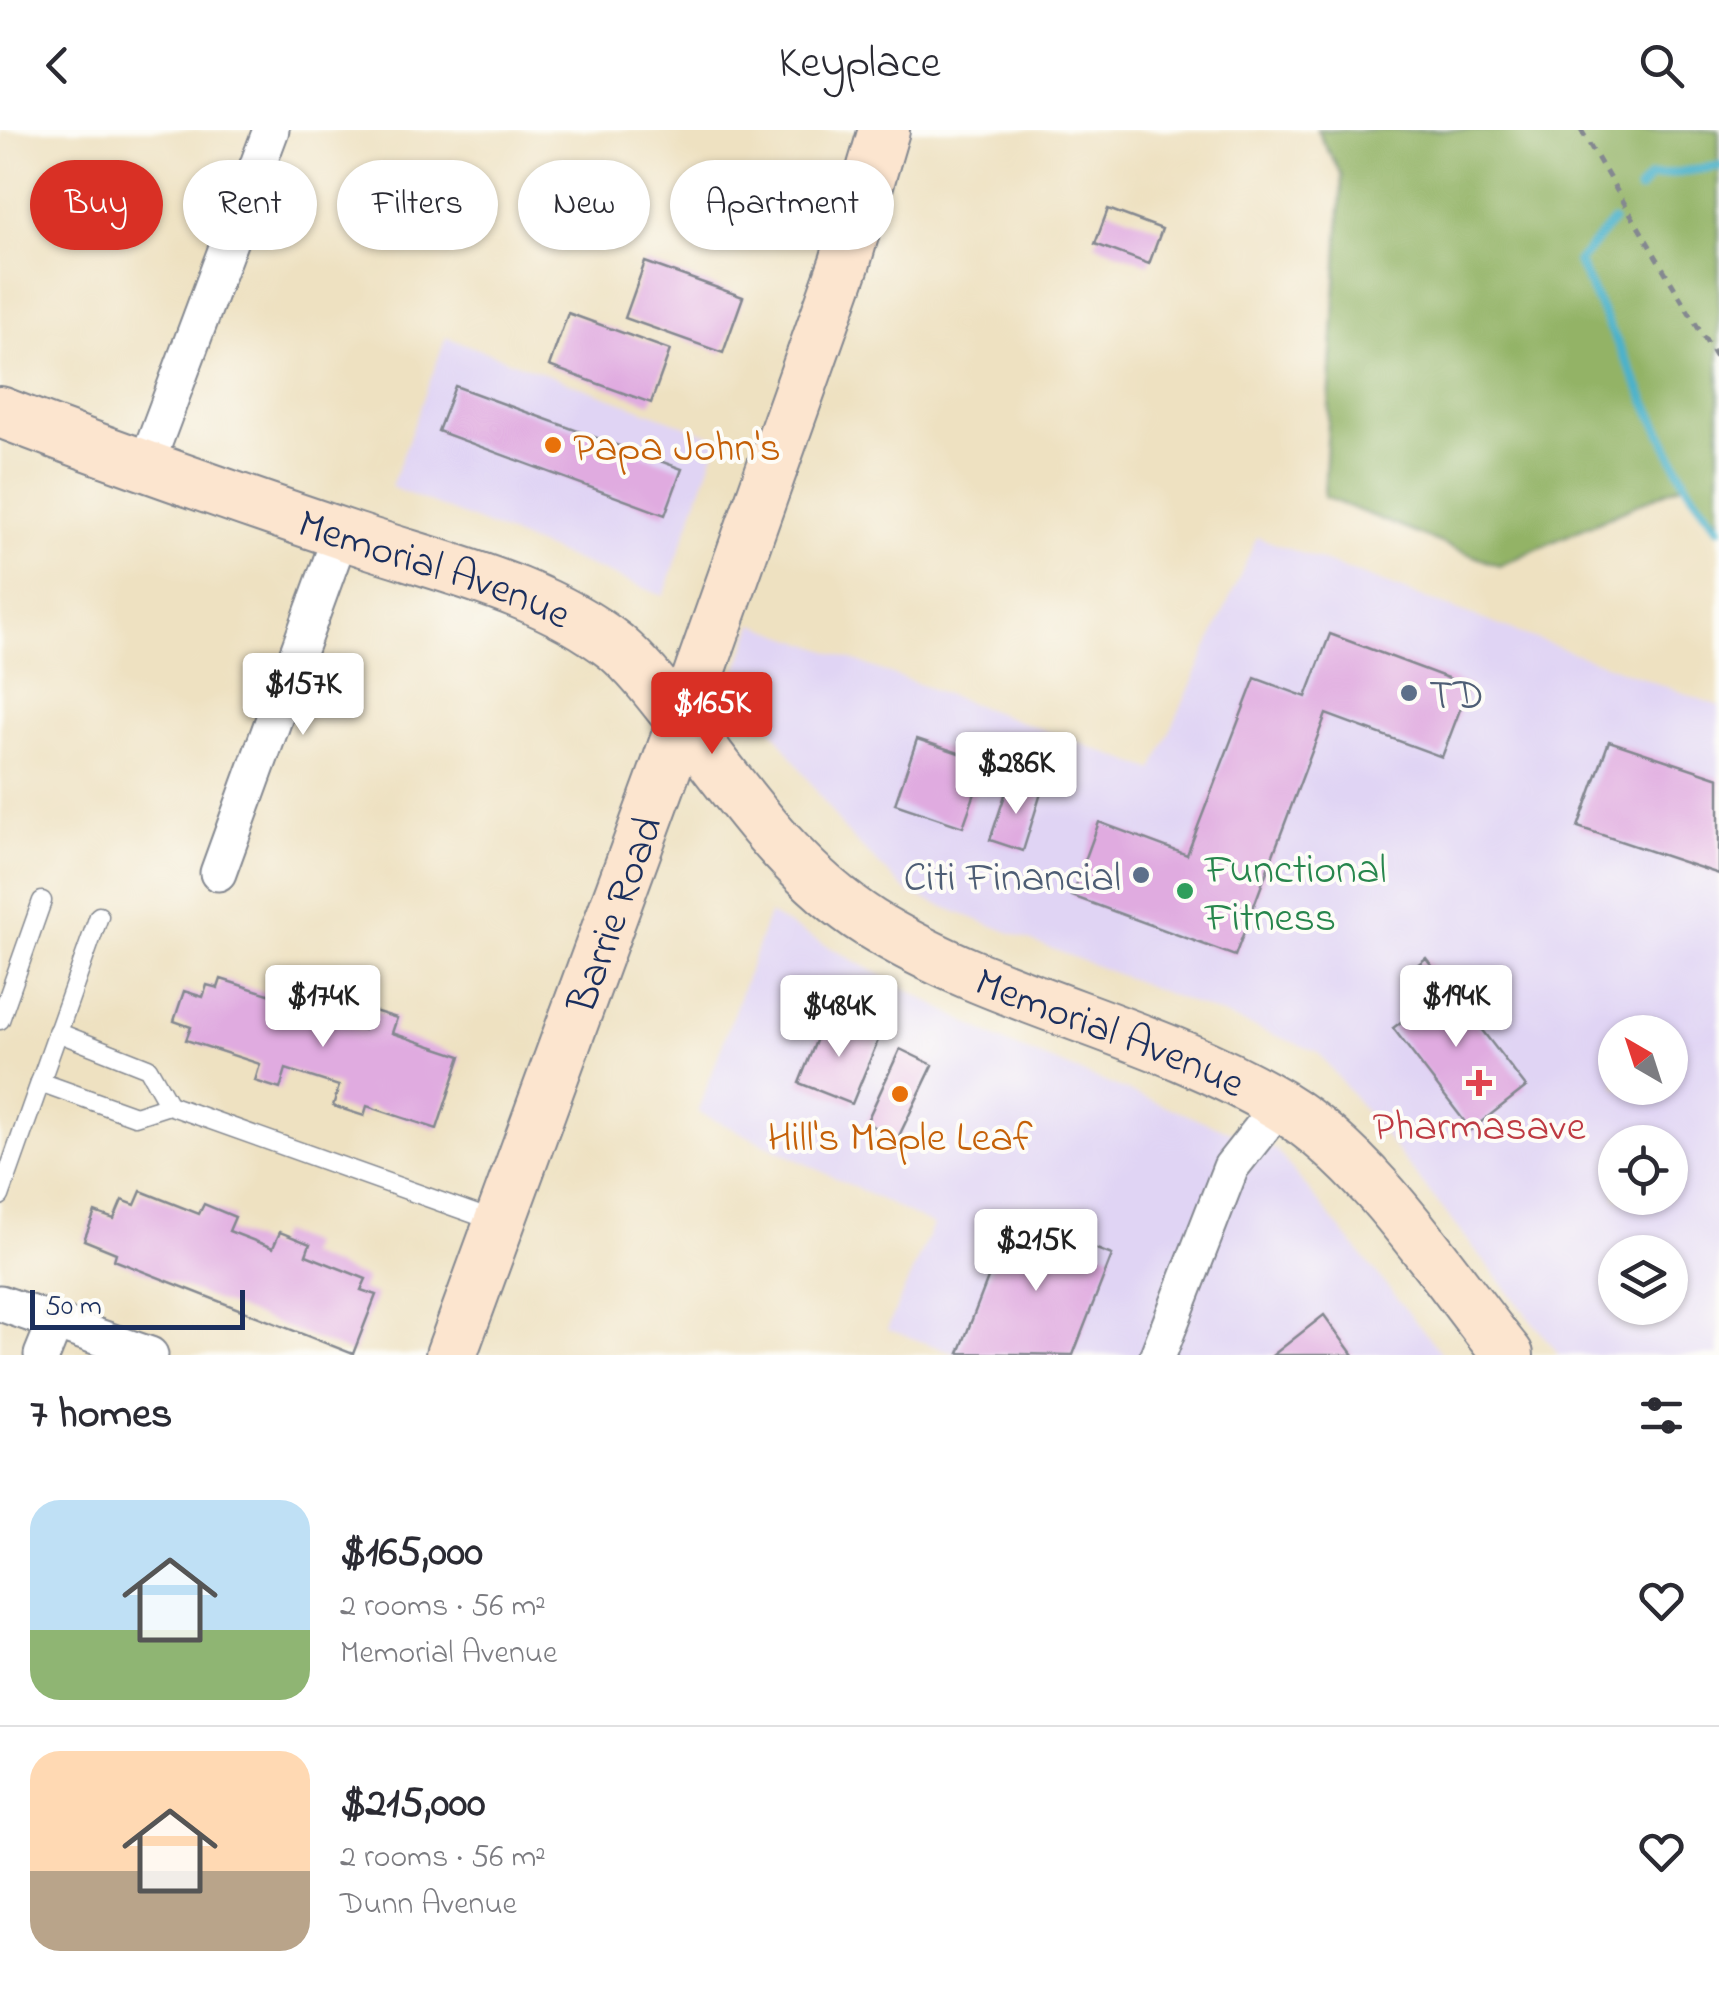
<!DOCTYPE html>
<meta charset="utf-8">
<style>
:root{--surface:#fff;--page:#f7f7f7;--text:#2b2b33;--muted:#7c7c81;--line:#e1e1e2;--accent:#d93025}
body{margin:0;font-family:"Indie Flower",sans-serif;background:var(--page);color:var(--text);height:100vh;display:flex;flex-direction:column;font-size:38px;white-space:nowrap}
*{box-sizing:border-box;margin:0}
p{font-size:32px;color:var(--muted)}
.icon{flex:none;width:55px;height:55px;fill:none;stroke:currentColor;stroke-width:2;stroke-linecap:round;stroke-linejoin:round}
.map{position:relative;height:1225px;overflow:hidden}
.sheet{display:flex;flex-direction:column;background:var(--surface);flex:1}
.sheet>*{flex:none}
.top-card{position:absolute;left:30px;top:30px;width:1000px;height:90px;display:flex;gap:20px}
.needle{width:65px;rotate:321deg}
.fabs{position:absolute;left:1598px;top:885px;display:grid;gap:20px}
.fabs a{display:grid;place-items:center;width:90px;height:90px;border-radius:50%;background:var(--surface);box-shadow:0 2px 8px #0004;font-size:50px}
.scale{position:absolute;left:30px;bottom:25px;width:215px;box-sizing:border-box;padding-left:10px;border:5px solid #1b2f5e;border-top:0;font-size:28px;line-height:35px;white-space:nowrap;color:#1b2f5e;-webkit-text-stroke:8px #fdfcf7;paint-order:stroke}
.price{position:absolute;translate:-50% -85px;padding:0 22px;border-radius:10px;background:#fff;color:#222;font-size:32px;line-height:65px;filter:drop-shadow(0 2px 5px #0008)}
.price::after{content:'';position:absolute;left:50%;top:60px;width:30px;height:22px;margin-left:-15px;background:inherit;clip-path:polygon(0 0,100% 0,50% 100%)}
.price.current{background:var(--accent);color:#fff}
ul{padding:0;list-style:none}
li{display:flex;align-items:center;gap:30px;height:250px;padding:0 30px}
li+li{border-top:2px solid var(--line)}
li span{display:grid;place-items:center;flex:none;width:280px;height:200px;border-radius:30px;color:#555}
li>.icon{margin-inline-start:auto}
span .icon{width:120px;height:120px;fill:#fffc;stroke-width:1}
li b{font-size:42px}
h2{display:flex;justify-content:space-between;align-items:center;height:120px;padding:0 30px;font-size:42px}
.chip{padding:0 35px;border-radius:45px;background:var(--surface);box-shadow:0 2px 8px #0004;font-size:35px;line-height:90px}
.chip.current{background:var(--accent);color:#fff}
header{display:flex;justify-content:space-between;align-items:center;height:130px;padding:0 30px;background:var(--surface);font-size:45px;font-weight:600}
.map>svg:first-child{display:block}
.built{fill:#e0d4f4;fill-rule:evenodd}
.forest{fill:#93b366;stroke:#577162;stroke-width:2.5}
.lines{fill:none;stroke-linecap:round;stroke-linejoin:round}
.stream{stroke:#4cb2cb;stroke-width:9}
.building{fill:#e0abe0}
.lane-casing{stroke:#848890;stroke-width:21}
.street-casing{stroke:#848890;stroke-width:39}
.secondary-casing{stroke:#848890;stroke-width:54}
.path{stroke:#848890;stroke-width:5;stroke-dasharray:8 8;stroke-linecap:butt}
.lane{stroke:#fff;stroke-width:18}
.street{stroke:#fff;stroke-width:35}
.secondary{stroke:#fce5cf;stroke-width:50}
.food-dot{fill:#e8710a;stroke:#fdfcf7;stroke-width:4}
.service-dot{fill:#5c6f8a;stroke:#fdfcf7;stroke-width:4}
.leisure-dot{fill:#2e9e5b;stroke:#fdfcf7;stroke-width:4}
.health-dot{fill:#e0444e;stroke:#fdfcf7;stroke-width:4}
.labels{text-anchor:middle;stroke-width:8;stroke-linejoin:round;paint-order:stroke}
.food-label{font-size:42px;fill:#c56008;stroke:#fdfcf7;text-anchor:start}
.street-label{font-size:42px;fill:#1b2f5e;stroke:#fdfcf7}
.service-label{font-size:42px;fill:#4e5e75;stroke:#fdfcf7;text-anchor:start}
.leisure-label{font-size:42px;fill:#27864d;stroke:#fdfcf7;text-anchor:start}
.health-label{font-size:42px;fill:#be3a42;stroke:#fdfcf7}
</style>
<header><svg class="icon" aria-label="back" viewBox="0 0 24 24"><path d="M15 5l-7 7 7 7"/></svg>Keyplace<svg class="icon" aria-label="search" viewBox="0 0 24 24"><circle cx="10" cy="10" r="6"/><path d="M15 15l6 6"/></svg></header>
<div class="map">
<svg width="1719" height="1225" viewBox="0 0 1719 1225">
<rect width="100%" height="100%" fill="#fdfcf7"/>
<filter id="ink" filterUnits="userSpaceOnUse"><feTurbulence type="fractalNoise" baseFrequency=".01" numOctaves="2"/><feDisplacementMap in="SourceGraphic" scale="20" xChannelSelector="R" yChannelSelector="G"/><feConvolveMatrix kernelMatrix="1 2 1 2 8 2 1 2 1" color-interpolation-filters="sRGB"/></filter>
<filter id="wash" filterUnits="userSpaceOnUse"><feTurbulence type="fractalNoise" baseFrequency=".0048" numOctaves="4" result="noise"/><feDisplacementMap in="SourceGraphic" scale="40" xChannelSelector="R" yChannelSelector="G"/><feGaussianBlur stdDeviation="2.25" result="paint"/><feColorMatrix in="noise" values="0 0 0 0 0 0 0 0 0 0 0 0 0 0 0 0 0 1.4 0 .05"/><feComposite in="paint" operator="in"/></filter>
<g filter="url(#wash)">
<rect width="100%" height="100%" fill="#eee1c1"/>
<g class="built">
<polygon points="446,207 719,308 664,466 391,357"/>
<path d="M1257,407L1719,576V1225H1559L1318,922L908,763L845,701L735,547L754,494L1153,640ZM1615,902H1670V958H1615ZM1615,1012H1670V1068H1615ZM1615,1122H1670V1178H1615Z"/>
<polygon points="769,784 999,910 1276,1020 1443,1225 959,1225 887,1199 933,1095 698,982"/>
</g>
<polygon class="forest" points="1317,0 1719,0 1719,392 1685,353 1499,436 1324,367 1342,46"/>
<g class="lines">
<g class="stream">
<polyline points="1639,60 1650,47 1719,36"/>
<polyline points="1613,91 1578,132 1687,356 1719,398"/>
</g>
</g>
<g id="blocks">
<g class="building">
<polygon points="1108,79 1162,99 1149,134 1095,114"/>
<polygon points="645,132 743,167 723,223 625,188"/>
<polygon points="568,183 670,220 651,273 549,236"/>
<polygon points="455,256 682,339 665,385 438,301"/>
<polygon points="1330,504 1469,556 1442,627 1326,584 1235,826 1072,766 1099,692 1187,725 1255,548 1306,567"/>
<polygon points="917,609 986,632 963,697 895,674"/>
<polygon points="1609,611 1719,648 1719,744 1578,697"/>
<polygon points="1009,653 1041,663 1023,721 990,710"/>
<polygon points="1426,828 1526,957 1471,1000 1393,898 1413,883 1404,872 1424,857 1411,840"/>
<polygon points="221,849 281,868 285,857 322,869 317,885 364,900 371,880 397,888 392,903 461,926 437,999 367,976 364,986 333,976 339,956 286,939 280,959 255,951 260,934 186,910 191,897 174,891 184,861 203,867 207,855 218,858"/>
<polygon points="826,886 879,908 852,974 799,953"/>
<polygon points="900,919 933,935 898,1008 866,993"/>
<polygon points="141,1061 199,1084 204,1074 235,1087 229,1101 273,1118 280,1102 310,1114 306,1125 366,1149 361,1160 376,1165 353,1224 114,1130 116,1123 84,1110 95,1082 114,1089 122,1070 135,1075"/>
<polygon points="1012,1086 1112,1125 1073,1225 959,1223"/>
<polygon points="1324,1185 1353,1225 1273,1225"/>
</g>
</g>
</g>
<g filter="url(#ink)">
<use href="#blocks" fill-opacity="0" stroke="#848890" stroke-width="2.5"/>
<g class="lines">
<g class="lane-casing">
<g id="lane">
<polyline points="0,890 42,771"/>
<polyline points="57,902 148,938 169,975"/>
<polyline points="40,952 135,986 169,975 497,1092"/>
<polyline points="0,1066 99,786"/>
</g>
</g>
<g class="street-casing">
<g id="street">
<polyline points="145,337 271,0"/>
<polyline points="218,743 341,404"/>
<polyline points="0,1173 150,1225"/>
<polyline points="42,1225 55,1193"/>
<polyline points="1158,1225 1231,1037 1280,975"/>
</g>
</g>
<g class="secondary-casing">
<g id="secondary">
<path id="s1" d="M0,282C117,327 235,368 354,408C441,437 543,459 616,517C642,539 662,567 683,593C739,664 791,743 870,793C997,872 1152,898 1280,975C1372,1031 1441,1142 1508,1225"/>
<path id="s2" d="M451,1225L663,646L845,132L884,0"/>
</g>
</g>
<polyline class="path" points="1581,0 1719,233"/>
<use href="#lane" class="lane"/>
<use href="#street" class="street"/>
<use href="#secondary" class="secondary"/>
</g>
</g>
<g class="food-dot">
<circle cx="553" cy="315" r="10"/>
<circle cx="900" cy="964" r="10"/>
</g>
<g class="service-dot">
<circle cx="1409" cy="563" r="10"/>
<circle cx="1141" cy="745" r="10"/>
</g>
<circle class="leisure-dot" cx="1185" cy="761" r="10"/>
<path class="health-dot" d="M1474 938h10v10h10v10h-10v10h-10v-10h-10v-10h10z"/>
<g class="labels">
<g class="food-label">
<text x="573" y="330">Papa John's</text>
<text x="900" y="1020" text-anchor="middle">Hill's Maple Leaf</text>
</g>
<g class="street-label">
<text dy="15" stroke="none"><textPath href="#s1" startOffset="462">Memorial Avenue</textPath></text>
<text dy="15" stroke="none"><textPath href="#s2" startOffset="470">Barrie Road</textPath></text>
<text dy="15" stroke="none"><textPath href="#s1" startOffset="1302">Memorial Avenue</textPath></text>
</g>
<g class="service-label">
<text x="1429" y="578">TD</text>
<text x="1121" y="760" text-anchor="end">Citi Financial</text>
</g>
<g class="leisure-label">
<text x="1205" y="752">Functional<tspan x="1205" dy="48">Fitness</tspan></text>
</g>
<g class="health-label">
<text x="1479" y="1009">Pharmasave</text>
</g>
</g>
</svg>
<div class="fabs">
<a><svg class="needle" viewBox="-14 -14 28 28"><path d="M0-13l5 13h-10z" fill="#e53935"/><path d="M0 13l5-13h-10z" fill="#7c7c81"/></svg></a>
<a><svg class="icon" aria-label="locate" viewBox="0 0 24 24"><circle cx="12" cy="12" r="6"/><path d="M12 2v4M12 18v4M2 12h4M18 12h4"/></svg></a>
<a><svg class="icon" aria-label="layers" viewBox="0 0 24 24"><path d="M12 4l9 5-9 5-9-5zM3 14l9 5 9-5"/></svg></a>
</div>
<div class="scale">50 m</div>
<b class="price" style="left:303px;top:608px">$157K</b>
<b class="price current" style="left:712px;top:627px">$165K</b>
<b class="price" style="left:1016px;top:687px">$286K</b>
<b class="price" style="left:323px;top:920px">$174K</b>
<b class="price" style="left:1456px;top:920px">$194K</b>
<b class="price" style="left:839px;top:930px">$484K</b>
<b class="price" style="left:1036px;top:1164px">$215K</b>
<div class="top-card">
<a class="chip current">Buy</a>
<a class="chip">Rent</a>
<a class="chip">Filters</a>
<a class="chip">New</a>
<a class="chip">Apartment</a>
</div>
</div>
<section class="sheet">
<h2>7 homes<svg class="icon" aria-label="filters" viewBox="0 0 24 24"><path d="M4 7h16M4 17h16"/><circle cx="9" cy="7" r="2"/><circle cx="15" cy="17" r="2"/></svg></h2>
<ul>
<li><span style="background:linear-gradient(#bfe0f5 65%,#8fb573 0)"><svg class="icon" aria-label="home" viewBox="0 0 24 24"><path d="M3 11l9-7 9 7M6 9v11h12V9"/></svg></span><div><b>$165,000</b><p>2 rooms · 56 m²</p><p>Memorial Avenue</p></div><svg class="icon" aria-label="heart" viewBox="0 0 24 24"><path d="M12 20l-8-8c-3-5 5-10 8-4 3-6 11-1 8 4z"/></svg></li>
<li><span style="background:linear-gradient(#ffd9b3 60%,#b9a48a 0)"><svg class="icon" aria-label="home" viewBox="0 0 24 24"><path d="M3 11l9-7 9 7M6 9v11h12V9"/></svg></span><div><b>$215,000</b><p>2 rooms · 56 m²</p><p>Dunn Avenue</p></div><svg class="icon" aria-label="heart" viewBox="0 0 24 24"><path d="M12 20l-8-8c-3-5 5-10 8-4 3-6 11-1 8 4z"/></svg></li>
</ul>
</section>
